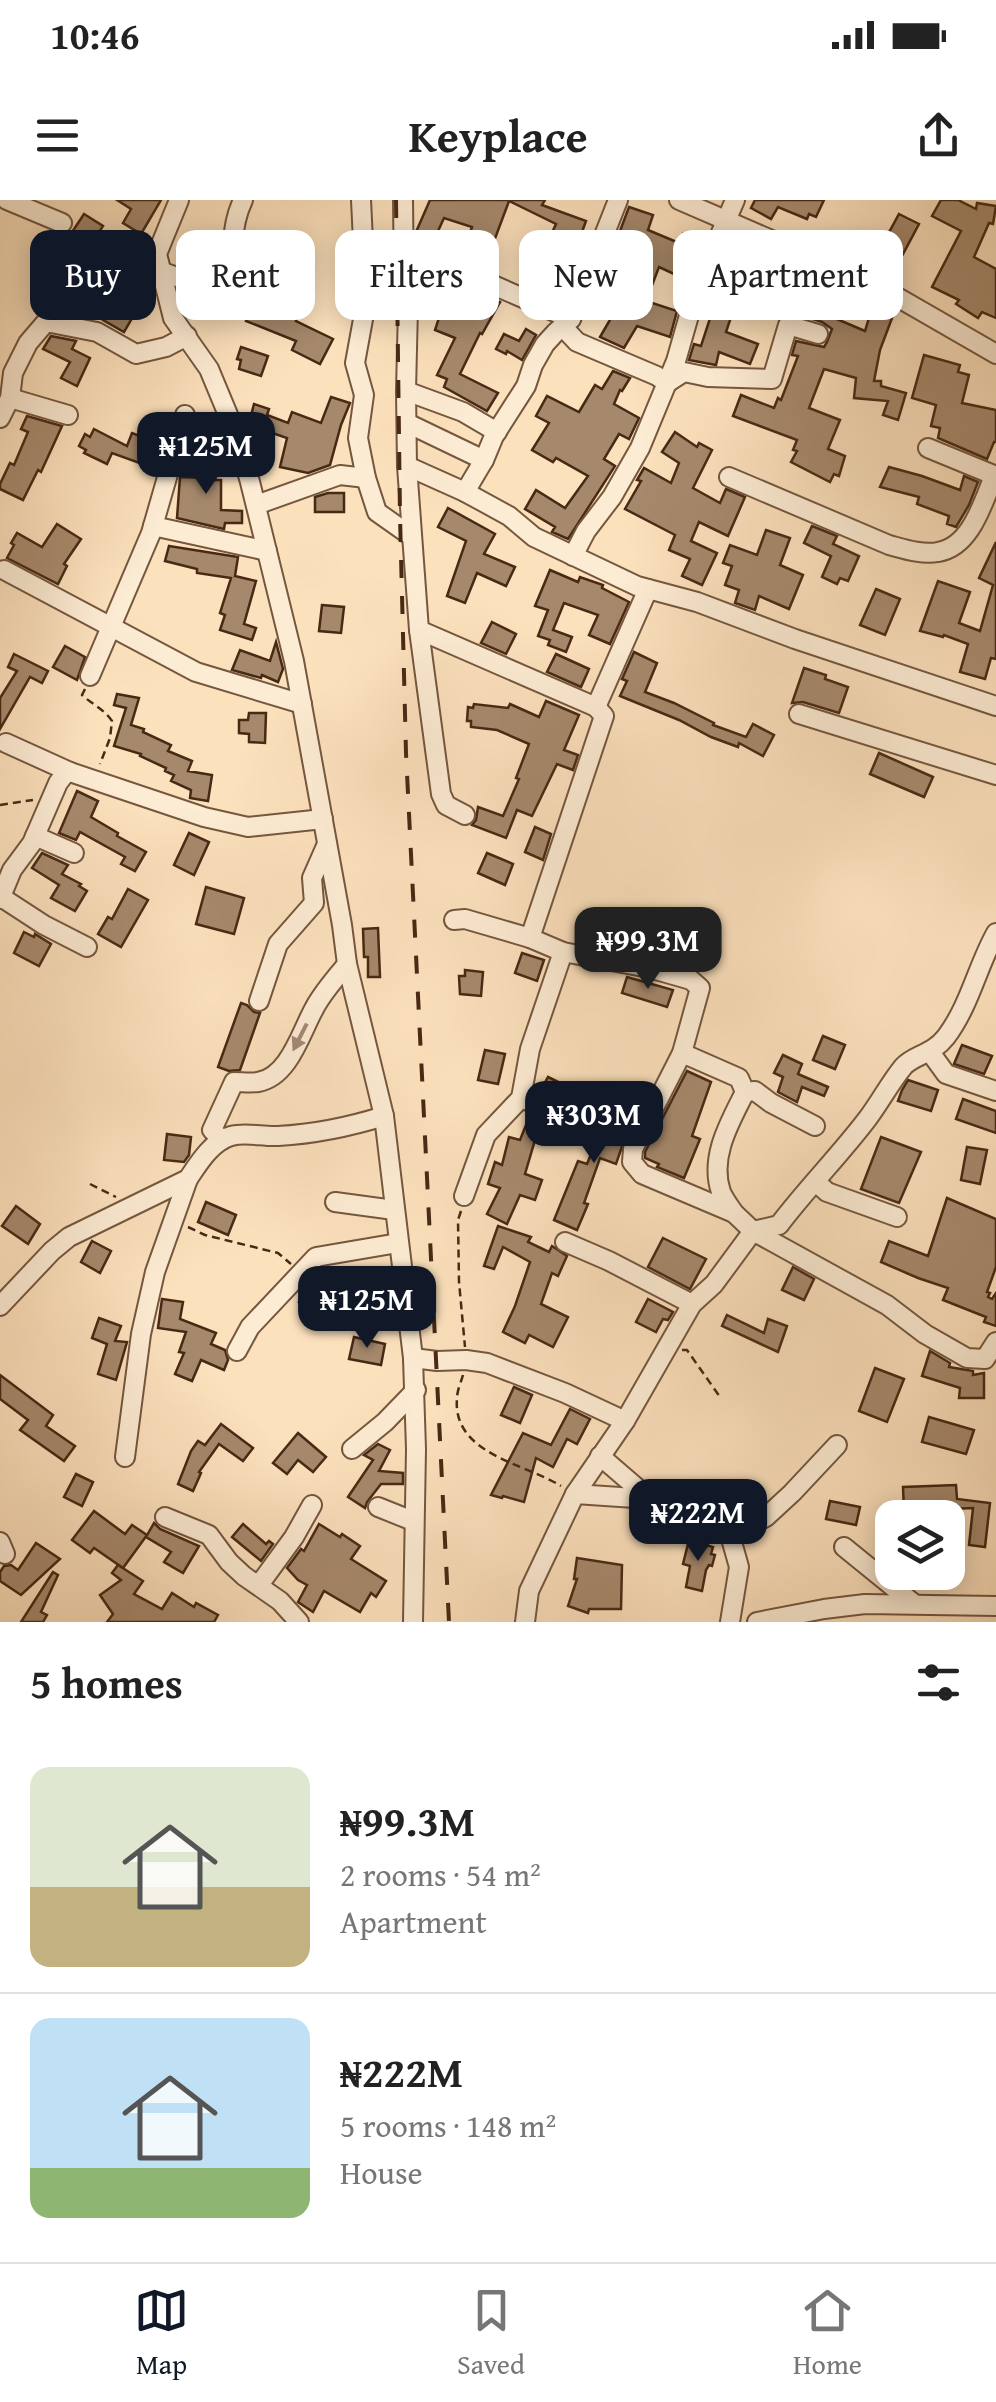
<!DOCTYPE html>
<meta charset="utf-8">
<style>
:root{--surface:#fff;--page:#f2f2f2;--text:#222;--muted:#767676;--line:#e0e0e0;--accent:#111827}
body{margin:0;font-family:"Gentium Book Plus",serif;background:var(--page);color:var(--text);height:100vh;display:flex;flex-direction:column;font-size:38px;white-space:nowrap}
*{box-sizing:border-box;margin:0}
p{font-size:32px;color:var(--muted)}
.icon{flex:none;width:55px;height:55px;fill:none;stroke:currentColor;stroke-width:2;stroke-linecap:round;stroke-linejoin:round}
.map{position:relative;height:1422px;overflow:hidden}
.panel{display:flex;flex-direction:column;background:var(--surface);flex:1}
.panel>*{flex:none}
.hud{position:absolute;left:30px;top:30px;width:938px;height:90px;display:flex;gap:20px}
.controls{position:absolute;left:875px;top:1300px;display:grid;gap:20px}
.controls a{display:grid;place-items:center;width:90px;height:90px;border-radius:20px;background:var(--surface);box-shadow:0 5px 25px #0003;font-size:50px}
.price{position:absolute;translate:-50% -85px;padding:0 22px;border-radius:20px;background:var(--accent);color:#fff;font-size:32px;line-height:65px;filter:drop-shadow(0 2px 5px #0008)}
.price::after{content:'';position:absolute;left:50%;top:60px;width:30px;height:22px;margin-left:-15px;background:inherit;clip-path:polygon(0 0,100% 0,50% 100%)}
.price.current{background:#222;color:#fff}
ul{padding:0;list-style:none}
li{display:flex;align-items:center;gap:30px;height:250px;padding:0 30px}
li+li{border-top:2px solid var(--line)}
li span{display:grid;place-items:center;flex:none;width:280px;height:200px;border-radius:20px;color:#555}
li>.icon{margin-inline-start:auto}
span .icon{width:120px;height:120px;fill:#fffc;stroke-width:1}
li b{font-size:42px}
h2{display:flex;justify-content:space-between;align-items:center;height:120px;padding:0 30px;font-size:42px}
.tag{padding:0 35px;border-radius:20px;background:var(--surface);box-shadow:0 5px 25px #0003;font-size:35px;line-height:90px}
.tag.current{background:var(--accent);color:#fff}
.status{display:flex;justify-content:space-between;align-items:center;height:70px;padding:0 50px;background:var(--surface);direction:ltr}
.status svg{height:28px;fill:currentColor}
header{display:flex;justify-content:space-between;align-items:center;height:130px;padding:0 30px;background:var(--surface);font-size:45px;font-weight:600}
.menu{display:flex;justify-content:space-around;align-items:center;height:140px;border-top:2px solid var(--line);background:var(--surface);font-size:28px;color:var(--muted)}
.menu a{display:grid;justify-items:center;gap:5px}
.menu .current{color:var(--accent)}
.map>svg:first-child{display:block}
.building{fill:#a6896c;stroke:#482914;stroke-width:2.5}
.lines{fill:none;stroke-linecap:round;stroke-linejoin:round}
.minor-casing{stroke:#75573e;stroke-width:22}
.path{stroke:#482914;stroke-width:2.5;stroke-dasharray:8 5;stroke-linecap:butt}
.minor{stroke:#fdecd4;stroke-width:18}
.rail{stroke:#482914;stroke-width:4;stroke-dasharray:18 18;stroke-linecap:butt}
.oneway{fill:#a28a74}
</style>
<div class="status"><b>10:46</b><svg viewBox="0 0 49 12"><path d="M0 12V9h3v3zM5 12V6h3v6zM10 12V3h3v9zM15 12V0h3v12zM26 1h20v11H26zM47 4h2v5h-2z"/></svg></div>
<header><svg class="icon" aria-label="menu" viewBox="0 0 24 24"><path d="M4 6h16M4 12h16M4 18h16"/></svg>Keyplace<svg class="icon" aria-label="share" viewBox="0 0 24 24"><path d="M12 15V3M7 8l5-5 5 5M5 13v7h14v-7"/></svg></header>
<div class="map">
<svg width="996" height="1422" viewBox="0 0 996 1422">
<rect width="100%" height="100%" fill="#fce1bd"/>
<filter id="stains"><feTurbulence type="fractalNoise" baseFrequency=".002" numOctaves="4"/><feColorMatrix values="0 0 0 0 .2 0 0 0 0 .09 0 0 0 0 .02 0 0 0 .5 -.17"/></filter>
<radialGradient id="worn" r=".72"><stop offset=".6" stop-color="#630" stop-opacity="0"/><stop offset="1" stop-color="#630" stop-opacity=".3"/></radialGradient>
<g class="building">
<polygon points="117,0 161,0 141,34 123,23 131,9"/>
<polygon points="430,0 545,0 542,5 586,21 578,43 584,46 574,68 542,54 556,24 509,1 490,52 466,43 472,27 444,18 433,42 459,52 458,56 416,38 416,32"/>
<polygon points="755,0 824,0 816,17 809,14 807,19 778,7 771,19 751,8"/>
<polygon points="941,0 958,0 976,9 977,3 996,6 993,24 989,23 974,57 996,69 996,118 982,112 978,118 956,104 959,100 932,87 961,31 932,16"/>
<polygon points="629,7 653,15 648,30 679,43 683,34 701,43 685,79 659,67 646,101 677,111 670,137 637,126 624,148 600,137 614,113 607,110 614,94 597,88 610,55 639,65 649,41 620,31"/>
<polygon points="84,14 103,26 89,48 130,73 132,70 151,81 152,84 124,132 103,120 117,96 55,58"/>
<polygon points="899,14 919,24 894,71 874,60"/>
<polygon points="776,56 791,63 787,72 785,71 772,107 768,106 766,113 736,102 726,132 758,144 750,164 719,152 716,165 689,160 694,144 701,146 718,94 713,92 720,75 756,88 763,68 769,70"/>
<polygon points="264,73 298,85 287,114 297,118 296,121 333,139 320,164 292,150 296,141 246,121"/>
<polygon points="820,77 845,88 832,117 865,131 871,111 868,110 873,99 895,110 880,150 874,181 881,181 881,186 906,193 898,220 883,215 888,201 854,198 856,178 824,169 809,208 840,220 828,249 845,256 839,276 834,274 830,282 791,262 797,251 793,250 797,240 733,216 741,195 774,208 778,198 781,200 798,156 792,155 796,141 824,147 827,142 832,129 822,122 803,116"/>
<polygon points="454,83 500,102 482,134 480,133 460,174 498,193 487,211 444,187 447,179 437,175 455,138 435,130 439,118 432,115 434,110 418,91 426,84 445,106"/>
<polygon points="526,129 536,135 522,160 507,151 506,154 496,149 504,134 519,141"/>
<polygon points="51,136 76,141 72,149 90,158 77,186 61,178 70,162 43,149"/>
<polygon points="241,147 268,156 261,176 239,169 241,160 237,159"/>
<polygon points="924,155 960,165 958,172 969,175 962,203 996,210 996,242 994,242 987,259 938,238 940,228 931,226 936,205 912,198"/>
<polygon points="613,171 630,178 622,191 620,190 614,204 639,218 629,239 619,234 604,259 615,266 568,339 552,332 555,327 525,309 536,290 565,308 588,276 556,258 553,262 532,250 549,223 536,216 547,196 579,212 595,185 602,189"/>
<polygon points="331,197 350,203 341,225 330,265 308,273 280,267 287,238 261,229 253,249 251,240 252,227 248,227 254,204 269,209 267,215 288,223 292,212 321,223"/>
<polygon points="27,216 62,226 41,272 38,270 23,300 0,289 0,284 10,263 14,265 28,232 21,229"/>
<polygon points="94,229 127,246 132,233 154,241 145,265 112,253 107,264 84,253 86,250 79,246 85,234 90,237"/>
<polygon points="675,232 697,247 699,243 712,250 693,288 720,303 726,289 745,297 728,336 699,322 691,341 717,353 702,385 682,376 690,359 669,350 675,335 625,309 641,281 637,280 644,268 671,283 679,263 662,252"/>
<polygon points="218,239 225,241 226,244 214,280 221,280 221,310 242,311 242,323 225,323 224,329 177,318 180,277 204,278"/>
<polygon points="889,267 922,276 960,290 964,276 978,282 969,305 956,327 947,324 949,316 917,304 919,297 880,287"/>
<polygon points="328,293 344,293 344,312 315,312 315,297"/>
<polygon points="448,308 495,334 484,354 515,367 506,386 477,373 465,403 447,396 466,341 438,327"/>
<polygon points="57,324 81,339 64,364 67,366 58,384 7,358 14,345 11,343 17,333 42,347"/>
<polygon points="812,326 837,336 833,344 859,356 848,381 840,378 837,384 822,377 831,356 804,343"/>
<polygon points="766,330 790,338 780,365 803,375 789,409 759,396 755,410 735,403 739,390 725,385 732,366 723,363 730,345 757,355"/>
<polygon points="996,342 996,459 991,458 985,479 960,472 968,444 944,435 943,437 920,431 938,381 970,392 959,423 980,431 993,385 979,378"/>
<polygon points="169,346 238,357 235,376 256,381 244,424 256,428 252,440 220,430 225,415 220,413 231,378 197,373 197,369 165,361"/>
<polygon points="550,370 578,382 580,377 603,385 602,388 629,402 610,444 589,435 598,415 564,403 553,430 572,437 566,452 548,445 550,440 538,436 548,410 535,406"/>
<polygon points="876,389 900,399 885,435 860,425"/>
<polygon points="322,405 344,407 341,433 319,431"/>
<polygon points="492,422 516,434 506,454 481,443"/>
<polygon points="276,442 283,469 278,482 262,475 261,478 232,470 240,450 270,461"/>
<polygon points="65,446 85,457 77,480 53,467"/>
<polygon points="634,452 657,463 645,492 674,503 714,523 713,525 746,537 753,524 774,535 763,556 739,543 738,547 711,537 679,520 620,496 627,481 622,479"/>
<polygon points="14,454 48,471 42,483 30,477 0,529 0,498 17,471 8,467"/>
<polygon points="556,454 589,469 581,487 547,472"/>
<polygon points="804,468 826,475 825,479 848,487 839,513 803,502 792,503"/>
<polygon points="117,494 139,498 131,525 144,529 143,532 171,545 168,551 192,561 188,571 212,575 208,601 190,598 191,590 171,581 174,575 165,571 166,568 140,556 141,554 114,546 126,508 114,505"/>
<polygon points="546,501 579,515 564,550 578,555 573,570 557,564 532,616 517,610 506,638 472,625 476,620 478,607 503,616 519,579 516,578 529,544 497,530 471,527 471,521 467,521 468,507 473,508 474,504 508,508 510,504 539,517"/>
<polygon points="249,513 266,513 265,543 249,542 249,534 239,533 239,520 248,520"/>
<polygon points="879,553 933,577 924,597 870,574"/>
<polygon points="77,591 98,601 91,617 118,633 117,636 146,652 135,671 121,664 125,657 80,632 76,640 59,633"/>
<polygon points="535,627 551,634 543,660 525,652"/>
<polygon points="189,633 209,642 194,675 174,665"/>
<polygon points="42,653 68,665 62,674 81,684 79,686 87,691 75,711 51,698 59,685 32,668"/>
<polygon points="487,653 513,664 505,685 478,673"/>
<polygon points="206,687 244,698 234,734 196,724"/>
<polygon points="128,689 148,700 121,747 98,734 108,717 112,719"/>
<polygon points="378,728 380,777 368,777 368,757 364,757 363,729"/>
<polygon points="24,732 34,737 35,734 51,744 39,766 14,753"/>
<polygon points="522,753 544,760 537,781 515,773"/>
<polygon points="465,770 483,772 481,796 460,794 459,776 465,776"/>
<polygon points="627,777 673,790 667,807 622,793"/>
<polygon points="241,803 247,805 254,812 260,813 240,870 229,871 218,867"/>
<polygon points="823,836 845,845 835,869 813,860"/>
<polygon points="962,845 992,856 984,874 954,864"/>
<polygon points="485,850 505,854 498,884 478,880"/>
<polygon points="783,855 802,864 798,874 828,887 824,896 802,887 797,902 778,892 783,877 774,873"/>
<polygon points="687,871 711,882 692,936 700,939 684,978 657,967 659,964 645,958 645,952"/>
<polygon points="548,877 577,891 569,909 562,901 540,892"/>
<polygon points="908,880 938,890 931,911 898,901 902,890"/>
<polygon points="963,899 996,911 996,933 956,919"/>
<polygon points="609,903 631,907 626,935 616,964 600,958 584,1003 588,1004 577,1030 554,1020 578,961 587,964 600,932 604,934"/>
<polygon points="530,915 552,925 561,925 556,937 538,930 525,974 542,980 535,1000 520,995 507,1024 487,1014 500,988 488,984 495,962 502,965 509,937 520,940"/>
<polygon points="167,934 191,937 189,955 184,962 164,960"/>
<polygon points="881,937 921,952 899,1003 861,989"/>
<polygon points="967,947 987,950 980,984 961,980"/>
<polygon points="947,998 996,1019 996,1067 987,1092 990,1093 988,1097 992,1099 996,1093 996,1126 984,1122 986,1117 943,1100 948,1088 918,1078 881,1062 889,1041 928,1056"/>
<polygon points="206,1002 236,1015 228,1035 198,1022"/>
<polygon points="16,1006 40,1024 28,1044 2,1026"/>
<polygon points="498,1026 531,1037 528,1042 549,1052 552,1046 567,1056 558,1076 552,1073 541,1104 568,1117 553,1147 529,1135 525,1143 503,1132 515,1106 530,1062 503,1047 494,1069 484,1066"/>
<polygon points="663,1038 706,1059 690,1089 648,1067"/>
<polygon points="92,1041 111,1051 100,1073 81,1062"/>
<polygon points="793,1067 814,1079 804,1100 782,1090"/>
<polygon points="323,1068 341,1082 331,1093 325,1090 314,1114 303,1109 305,1104 299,1102 306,1087 308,1088"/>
<polygon points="162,1099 183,1102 180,1119 216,1133 211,1144 225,1150 228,1160 224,1170 201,1160 192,1181 175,1174 184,1153 179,1152 186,1132 158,1128"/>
<polygon points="648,1099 673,1112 668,1120 663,1119 656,1132 636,1122"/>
<polygon points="727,1115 764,1133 768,1119 787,1126 778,1152 722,1126"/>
<polygon points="99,1118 121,1126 115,1141 127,1142 116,1180 98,1174 107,1144 92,1138"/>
<polygon points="354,1137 385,1144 381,1165 349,1159"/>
<polygon points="930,1151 950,1163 949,1167 973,1171 973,1175 984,1173 984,1198 959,1198 960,1188 922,1176"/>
<polygon points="875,1168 904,1179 887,1222 859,1211"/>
<polygon points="0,1175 53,1215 46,1226 75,1246 64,1261 20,1230 28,1220 0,1199"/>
<polygon points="514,1187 532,1195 520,1223 501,1215"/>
<polygon points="570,1209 590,1219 577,1244 567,1239 553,1267 536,1258 524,1302 503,1296 502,1298 491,1295 523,1233 551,1245"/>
<polygon points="929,1217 974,1230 966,1254 922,1242"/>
<polygon points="221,1224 253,1248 243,1261 219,1244 199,1272 201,1273 193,1291 178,1284 191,1251 198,1241 205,1245"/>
<polygon points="298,1233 326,1257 313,1272 298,1260 287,1274 273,1263"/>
<polygon points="378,1244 390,1250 379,1271 403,1273 403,1284 381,1284 367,1302 365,1308 348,1297 373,1260 364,1255"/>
<polygon points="76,1274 93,1282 82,1306 64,1297"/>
<polygon points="956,1285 957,1299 990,1303 985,1347 969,1345 973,1308 904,1311 903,1287"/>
<polygon points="830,1301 860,1307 856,1325 826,1319"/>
<polygon points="94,1311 125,1334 132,1325 147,1335 123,1368 94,1348 90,1353 72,1340"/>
<polygon points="154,1323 160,1329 199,1346 183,1373 164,1362 171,1352 146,1337"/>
<polygon points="243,1324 266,1344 269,1341 273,1344 261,1361 232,1337"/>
<polygon points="319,1324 340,1337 342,1334 360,1346 351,1359 386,1381 376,1397 371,1393 360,1412 324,1391 313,1412 298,1402 307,1385 298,1380 287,1368 301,1349 304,1351"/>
<polygon points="689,1340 713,1347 711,1354 715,1355 712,1366 709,1365 706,1370 702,1391 686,1387 690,1366 683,1364"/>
<polygon points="36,1343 60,1359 21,1395 0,1381 0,1372 4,1366 11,1365 18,1370"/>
<polygon points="577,1358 622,1365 621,1409 589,1409 588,1413 568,1406 577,1379 574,1379"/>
<polygon points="118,1365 143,1381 134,1394 162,1409 172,1393 194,1407 196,1403 218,1415 214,1422 107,1422 113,1414 100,1395 121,1380 112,1373"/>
<polygon points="53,1372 58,1375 41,1412 47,1415 43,1422 21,1422"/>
</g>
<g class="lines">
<g class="minor-casing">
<g id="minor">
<polyline points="7,0 62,23"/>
<polyline points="179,0 157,54 173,118 209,169 236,234 250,282 294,461 342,725 347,764 384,916 413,1158 416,1249 413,1422"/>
<polyline points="361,0 366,103 355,163 364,195 358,238 366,278 377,312 411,336"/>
<polyline points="403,0 404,84 408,107 406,191 407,266 419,430 596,507 648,389"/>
<polyline points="679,0 878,86 996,154"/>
<polyline points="404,46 571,119"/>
<path d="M163,72L236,98C233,64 228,32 243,0"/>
<polyline points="562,126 577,142 657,176 667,183 684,172 708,177 772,179 788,125 818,134"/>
<polyline points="406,191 463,212 497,232"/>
<polyline points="10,198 68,215"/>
<polyline points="0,218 10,198 13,173 28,143 46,122 97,132 136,154 166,147 187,136"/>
<polyline points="407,223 484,260"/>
<polyline points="928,248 996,276"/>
<polyline points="407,266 465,292 509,316 534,337 637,386 697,402 795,439 996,506"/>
<path d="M729,277L889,345C904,349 922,355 938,352C971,347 983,302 994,276"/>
<polyline points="465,292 484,260 494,236 526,186 533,165 545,144 556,132 571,119 618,0"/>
<polyline points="256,305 340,275 366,278"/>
<polyline points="153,326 267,351"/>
<polyline points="573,356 586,331 612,297 640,248 676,161 696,91 735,0"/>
<polyline points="4,370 196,472 302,504"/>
<polyline points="419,430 441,594 446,605 465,615"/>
<polyline points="90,476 151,333 185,215"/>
<polyline points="799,514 996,575"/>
<polyline points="6,543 70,572"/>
<polyline points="35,636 74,653"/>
<polyline points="1,697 44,725 87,747"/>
<polyline points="0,699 12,670 32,643 58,583 64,575 70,572 204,617 248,627 323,619"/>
<polyline points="454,720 465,719 530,738 563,752 649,768 691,780 700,788 682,853 633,949 632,962 642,974 734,1013 753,1031 887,1105 925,1134 967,1158 985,1159 996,1142"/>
<polyline points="530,738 604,516 596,507"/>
<polyline points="259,801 278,744 314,703 312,678 327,644"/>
<polyline points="930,852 946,874 996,891"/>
<path d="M682,853L739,878L745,892C730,922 709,957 721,992C724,999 730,1007 734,1013"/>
<polyline points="745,892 755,891 771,903 815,926"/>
<polyline points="521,898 557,913"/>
<path d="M222,940L212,930L234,882C242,882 251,883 258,882C289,877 301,832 314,809C322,793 336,778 347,764"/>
<polyline points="816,982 827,992 897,1017"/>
<polyline points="464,996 486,935 521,898 530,849 563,752"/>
<polyline points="335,1002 394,1010"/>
<polyline points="565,1042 609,1061 692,1104"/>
<path d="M0,1106L52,1051L69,1037L188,979C198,964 212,941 231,936C246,932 263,937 278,936C315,934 349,927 384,916"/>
<polyline points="237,1151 250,1127 316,1057 398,1043"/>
<polyline points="413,1158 437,1161 466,1160 487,1163 565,1193 625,1221"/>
<polyline points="352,1249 385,1222 416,1190"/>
<polyline points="600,1256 651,1300"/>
<polyline points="125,1257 141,1134 155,1072 188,979"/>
<polyline points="575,1294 665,1300 730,1335"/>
<polyline points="378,1307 413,1321"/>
<polyline points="165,1317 209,1335 229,1362 244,1376 280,1401 299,1422"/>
<polyline points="0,1342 5,1354"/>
<polyline points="844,1347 913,1403"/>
<polyline points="259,1385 294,1337 312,1305"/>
<path d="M525,1422L529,1391L575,1294L625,1221L692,1104L714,1084L753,1031L779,1025C807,988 840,955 868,918C880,902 890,883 903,867C913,855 932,855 946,837C970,805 977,767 996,733"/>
<polyline points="730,1422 739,1367 730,1335 766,1317 792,1293 837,1245"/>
<polyline points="757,1422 824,1409 865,1404 996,1406"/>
</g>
</g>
<g class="path">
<path d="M85,489L82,495C93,505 104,509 112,521L110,538L100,564"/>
<polyline points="0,605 33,600"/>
<polyline points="90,984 116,997"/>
<polyline points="461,1011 458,1020 459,1082 465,1147"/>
<polyline points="188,1027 205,1035 278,1053 291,1064"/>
<polyline points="682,1150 687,1150 720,1197"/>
<path d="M463,1175C461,1182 457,1191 457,1198C452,1254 524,1263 561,1286"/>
</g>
<use href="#minor" class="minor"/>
<polyline class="rail" points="396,0 400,316 406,553 449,1422"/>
</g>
<defs><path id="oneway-solid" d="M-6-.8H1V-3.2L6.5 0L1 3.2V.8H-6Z" transform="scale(2.5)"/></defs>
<use class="oneway" href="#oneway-solid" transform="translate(300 837) rotate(117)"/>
<rect width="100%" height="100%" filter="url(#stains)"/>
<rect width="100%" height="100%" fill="url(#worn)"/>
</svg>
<div class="controls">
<a><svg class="icon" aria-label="layers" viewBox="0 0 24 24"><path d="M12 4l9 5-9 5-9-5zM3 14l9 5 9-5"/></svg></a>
</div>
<b class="price" style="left:206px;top:297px">₦125M</b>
<b class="price current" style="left:648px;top:792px">₦99.3M</b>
<b class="price" style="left:594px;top:966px">₦303M</b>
<b class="price" style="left:367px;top:1151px">₦125M</b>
<b class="price" style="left:698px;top:1364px">₦222M</b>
<div class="hud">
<a class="tag current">Buy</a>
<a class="tag">Rent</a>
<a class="tag">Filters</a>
<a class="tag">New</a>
<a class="tag">Apartment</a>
</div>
</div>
<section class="panel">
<h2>5 homes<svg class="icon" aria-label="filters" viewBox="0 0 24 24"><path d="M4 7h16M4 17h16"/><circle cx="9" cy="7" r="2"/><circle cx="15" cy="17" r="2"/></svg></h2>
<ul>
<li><span style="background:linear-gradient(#dfe7d0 60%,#c2b280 0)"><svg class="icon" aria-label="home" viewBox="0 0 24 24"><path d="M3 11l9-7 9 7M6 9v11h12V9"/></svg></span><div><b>₦99.3M</b><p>2 rooms · 54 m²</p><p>Apartment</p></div></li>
<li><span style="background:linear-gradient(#bfe0f5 75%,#8fb573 0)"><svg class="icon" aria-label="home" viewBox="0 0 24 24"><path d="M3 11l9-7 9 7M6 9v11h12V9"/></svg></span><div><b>₦222M</b><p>5 rooms · 148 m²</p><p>House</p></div></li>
</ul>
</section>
<nav class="menu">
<a class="current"><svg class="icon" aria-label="map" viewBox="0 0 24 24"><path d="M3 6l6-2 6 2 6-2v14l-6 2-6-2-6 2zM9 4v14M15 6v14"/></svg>Map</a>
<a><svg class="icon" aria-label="saved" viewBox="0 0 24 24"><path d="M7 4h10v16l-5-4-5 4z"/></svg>Saved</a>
<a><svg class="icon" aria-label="home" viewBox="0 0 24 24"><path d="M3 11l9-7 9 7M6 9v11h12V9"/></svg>Home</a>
</nav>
